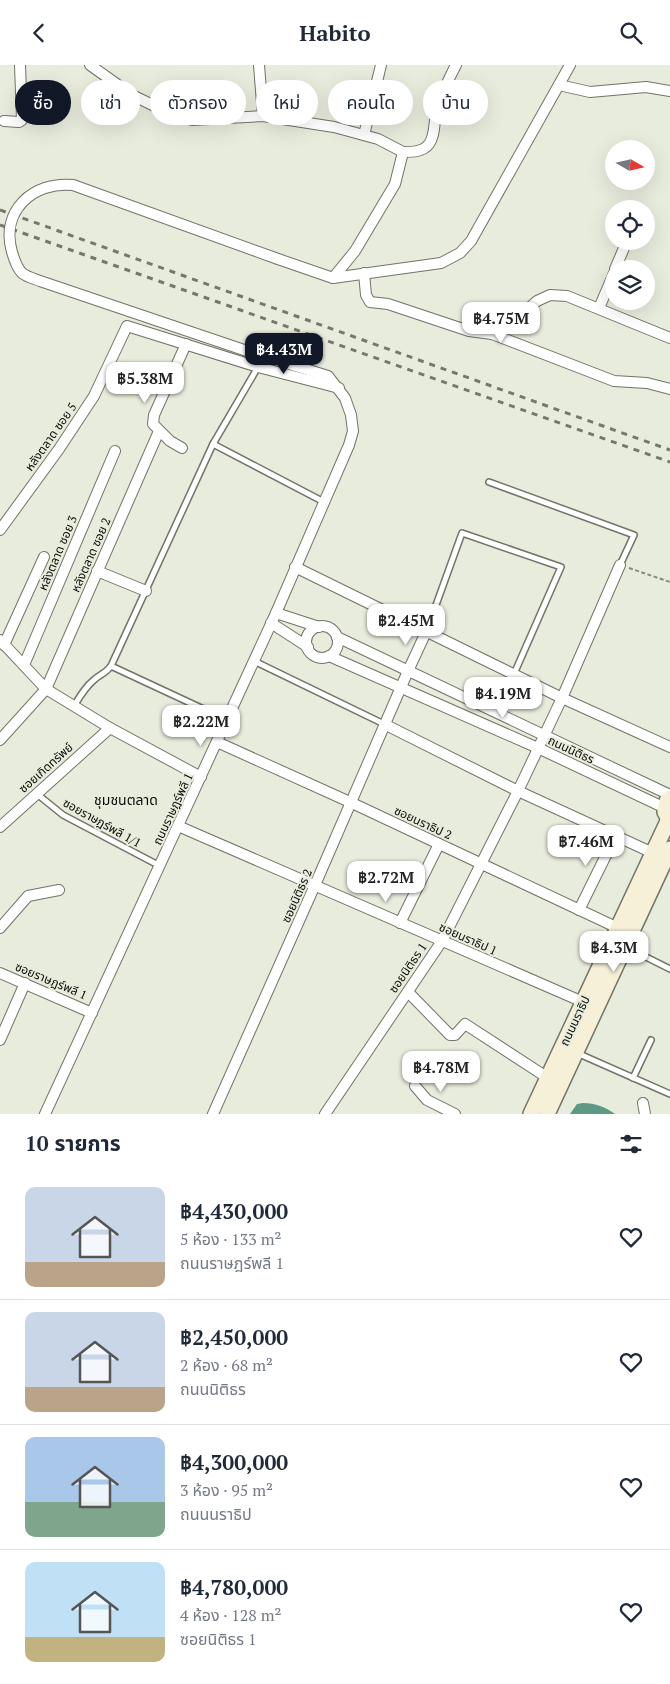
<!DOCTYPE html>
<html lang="th">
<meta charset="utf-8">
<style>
:root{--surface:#fff;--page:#f2f2f3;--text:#1f2937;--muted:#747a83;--line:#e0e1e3;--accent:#111827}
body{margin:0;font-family:"PT Serif","Noto Sans Thai",serif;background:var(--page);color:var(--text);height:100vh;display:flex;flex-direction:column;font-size:19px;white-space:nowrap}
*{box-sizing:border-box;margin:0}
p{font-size:16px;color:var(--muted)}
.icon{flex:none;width:28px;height:28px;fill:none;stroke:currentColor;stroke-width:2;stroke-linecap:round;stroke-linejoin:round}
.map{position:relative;height:1049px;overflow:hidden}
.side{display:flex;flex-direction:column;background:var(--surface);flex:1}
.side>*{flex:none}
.guide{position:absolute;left:15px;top:15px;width:640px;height:45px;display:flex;gap:10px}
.needle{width:32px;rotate:99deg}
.buttons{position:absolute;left:605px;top:75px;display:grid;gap:10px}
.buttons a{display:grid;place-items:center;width:50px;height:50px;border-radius:50%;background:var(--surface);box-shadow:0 5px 20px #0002;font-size:25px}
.price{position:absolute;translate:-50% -42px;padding:0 11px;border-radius:10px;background:#fff;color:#222;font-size:16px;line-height:32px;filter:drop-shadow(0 1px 2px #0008)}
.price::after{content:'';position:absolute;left:50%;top:30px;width:15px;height:11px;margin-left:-8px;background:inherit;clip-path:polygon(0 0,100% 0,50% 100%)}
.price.active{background:var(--accent);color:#fff}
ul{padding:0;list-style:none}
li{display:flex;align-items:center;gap:15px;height:125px;padding:0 25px}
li+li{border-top:1px solid var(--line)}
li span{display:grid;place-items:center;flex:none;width:140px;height:100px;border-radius:10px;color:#555}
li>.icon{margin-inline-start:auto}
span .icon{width:60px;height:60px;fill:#fffc;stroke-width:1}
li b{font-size:21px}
h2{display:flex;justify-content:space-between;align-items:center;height:60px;padding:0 25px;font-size:21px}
.chip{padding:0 18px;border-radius:22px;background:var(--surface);box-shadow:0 5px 20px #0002;font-size:18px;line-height:45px}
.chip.active{background:var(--accent);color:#fff}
header{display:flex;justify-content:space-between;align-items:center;height:65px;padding:0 25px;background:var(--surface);font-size:22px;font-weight:600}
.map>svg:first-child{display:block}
.water{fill:#5e9a83}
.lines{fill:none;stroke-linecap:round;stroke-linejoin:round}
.lane-casing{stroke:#717466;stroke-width:8}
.street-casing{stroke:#717466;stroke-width:12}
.secondary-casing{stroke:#717466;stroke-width:18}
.path{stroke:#888b81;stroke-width:2;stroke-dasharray:4 2.5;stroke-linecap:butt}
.lane{stroke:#fff;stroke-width:5}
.street{stroke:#fff;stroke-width:10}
.secondary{stroke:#f7f0d9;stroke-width:15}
.rail{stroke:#76786f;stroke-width:3;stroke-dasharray:6 6;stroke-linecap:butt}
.street-bridge-casing{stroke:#717466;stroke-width:12;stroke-linecap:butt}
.street-bridge{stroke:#fff;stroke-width:10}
.labels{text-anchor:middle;stroke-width:4;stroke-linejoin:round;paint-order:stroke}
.street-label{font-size:12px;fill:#0b0c08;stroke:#e8ecdd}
.neighbourhood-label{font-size:14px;fill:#0b0c08;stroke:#e8ecdd}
</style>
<header><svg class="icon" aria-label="back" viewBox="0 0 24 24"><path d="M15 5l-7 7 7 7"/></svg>Habito<svg class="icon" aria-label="search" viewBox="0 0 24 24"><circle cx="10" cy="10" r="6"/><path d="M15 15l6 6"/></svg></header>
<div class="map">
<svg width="670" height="1049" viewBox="0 0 670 1049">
<rect width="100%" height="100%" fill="#e8ecdd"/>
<path class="water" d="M583,1038C596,1038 605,1042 615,1049H570L577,1039Z"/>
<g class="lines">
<g class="lane-casing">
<g id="lane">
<polyline points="213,379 258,302"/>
<polyline points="489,417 634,470 620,500"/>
<polyline points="427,565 462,468 561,502 514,609"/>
<polyline points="254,596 386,660"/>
<path d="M74,641C80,631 86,621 95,614C101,609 106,608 111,601"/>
<polyline points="227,655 111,601 213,379 324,437"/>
<polyline points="37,729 63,750 160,801"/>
<polyline points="626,882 670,904"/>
<polyline points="577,988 670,1029"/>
<polyline points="633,1013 651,975"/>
</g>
</g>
<g class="street-casing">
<g id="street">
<polyline points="90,0 132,30 175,51 192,55 263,51 334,62 378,74 403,87 395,119 355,186 333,213"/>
<polyline points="259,0 263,51"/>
<polyline points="559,20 590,27 646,22 670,26"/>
<polyline points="4,56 19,57 22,55 20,0"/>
<polyline points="364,70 381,0"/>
<path d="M403,87C412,87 423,87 429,79C435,71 434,58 436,48C441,31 448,15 456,0"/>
<polyline points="278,194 333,213 441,198 460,188 471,176 570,0"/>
<polyline points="615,204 627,176"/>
<polyline points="364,208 366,230 370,237 388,239 469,266 492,269 508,262 537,236 550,230 567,231 670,273"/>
<polyline points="599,243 614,208"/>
<polyline points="492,269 614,316 647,318 670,324"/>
<polyline points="182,383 170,376 153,359 154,350 186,279"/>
<polyline points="0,465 59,384 94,331 127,261 258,302 339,323"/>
<polyline points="295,502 562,633 670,682"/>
<polyline points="97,506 146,526"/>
<polyline points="276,548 319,562"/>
<polyline points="271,558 308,582"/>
<circle cx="322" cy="577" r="16"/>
<polyline points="337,572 670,730"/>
<polyline points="0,575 46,624 110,663 201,712"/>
<polyline points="4,580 44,492"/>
<polyline points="329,591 538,683 665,743"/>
<polyline points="24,600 115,386"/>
<polyline points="386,660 518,726 653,788"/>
<polyline points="0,675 46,624 159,366"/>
<polyline points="217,677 352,738 618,863"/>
<polyline points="178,761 583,937"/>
<polyline points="0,762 110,663"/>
<polyline points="579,845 616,770"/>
<polyline points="400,858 439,779"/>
<polyline points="0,863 28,831 59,825"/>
<polyline points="0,908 92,948"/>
<polyline points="408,927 450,970 455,970 465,959 548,1013"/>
<polyline points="0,975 25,918"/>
<polyline points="415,1021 427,1035 455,1049"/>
<polyline points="643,1038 645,1049"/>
<polyline points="45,1049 276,548 349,380 353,366 351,350 345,333 328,311 247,286"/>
<polyline points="213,1049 315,820 408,606 427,565"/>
<polyline points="325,1049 442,876 518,726 562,633 620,500"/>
</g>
</g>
<g class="secondary-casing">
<g id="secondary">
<polyline points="670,733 667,736 665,747 670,756"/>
<polyline points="531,1049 669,754"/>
<polyline points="547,1049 670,784"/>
</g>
</g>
<polyline class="path" points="629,503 670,517"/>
<use href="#lane" class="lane"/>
<use href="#street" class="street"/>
<use href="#secondary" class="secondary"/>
<g class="rail">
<polyline points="0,145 670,385"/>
<polyline points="0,160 670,397"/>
</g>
<g class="street-bridge-casing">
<path id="street-bridge" d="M247,286L40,216C35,214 27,212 22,208C17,203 14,194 12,187C0,146 33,116 73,120L278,194"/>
</g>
<use href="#street-bridge" class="street-bridge"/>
</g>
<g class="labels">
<g class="street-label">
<text transform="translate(51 372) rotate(-55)" y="4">หลังตลาด ซอย 5</text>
<text transform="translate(58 488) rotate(-67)" y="4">หลังตลาด ซอย 3</text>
<text transform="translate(91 490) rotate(-66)" y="4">หลังตลาด ซอย 2</text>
<text transform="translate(571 685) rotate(25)" y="4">ถนนนิติธร</text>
<text transform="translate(46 703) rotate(-42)" y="4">ซอยเกิดทรัพย์</text>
<text transform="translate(173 744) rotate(-65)" y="4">ถนนราษฎร์พลี 1</text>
<text transform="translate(102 758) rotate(29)" y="4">ซอยราษฎร์พลี 1/1</text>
<text transform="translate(423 758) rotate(25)" y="4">ซอยนราธิป 2</text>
<text transform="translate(297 831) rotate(-66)" y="4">ซอยนิติธร 2</text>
<text transform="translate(468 874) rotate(24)" y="4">ซอยนราธิป 1</text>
<text transform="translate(408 903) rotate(-56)" y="4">ซอยนิติธร 1</text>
<text transform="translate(51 916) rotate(23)" y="4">ซอยราษฎร์พลี 1</text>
<text transform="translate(575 956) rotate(-65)" y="4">ถนนนราธิป</text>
</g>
<g class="neighbourhood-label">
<text x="126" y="740">ชุมชนตลาด</text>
</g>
</g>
</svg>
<div class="buttons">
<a><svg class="needle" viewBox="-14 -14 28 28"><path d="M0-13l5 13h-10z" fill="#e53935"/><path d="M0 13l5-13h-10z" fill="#747a83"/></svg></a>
<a><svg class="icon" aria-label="locate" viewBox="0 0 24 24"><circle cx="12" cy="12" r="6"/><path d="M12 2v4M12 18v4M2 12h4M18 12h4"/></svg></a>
<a><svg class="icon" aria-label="layers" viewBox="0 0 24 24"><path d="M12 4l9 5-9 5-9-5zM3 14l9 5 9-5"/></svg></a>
</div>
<b class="price" style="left:501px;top:279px">฿4.75M</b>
<b class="price active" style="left:284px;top:310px">฿4.43M</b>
<b class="price" style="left:145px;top:339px">฿5.38M</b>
<b class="price" style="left:406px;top:581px">฿2.45M</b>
<b class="price" style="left:503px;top:654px">฿4.19M</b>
<b class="price" style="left:201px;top:682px">฿2.22M</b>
<b class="price" style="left:586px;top:802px">฿7.46M</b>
<b class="price" style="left:386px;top:838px">฿2.72M</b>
<b class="price" style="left:614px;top:908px">฿4.3M</b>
<b class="price" style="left:441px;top:1028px">฿4.78M</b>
<div class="guide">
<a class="chip active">ซื้อ</a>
<a class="chip">เช่า</a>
<a class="chip">ตัวกรอง</a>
<a class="chip">ใหม่</a>
<a class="chip">คอนโด</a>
<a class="chip">บ้าน</a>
</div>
</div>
<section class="side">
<h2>10 รายการ<svg class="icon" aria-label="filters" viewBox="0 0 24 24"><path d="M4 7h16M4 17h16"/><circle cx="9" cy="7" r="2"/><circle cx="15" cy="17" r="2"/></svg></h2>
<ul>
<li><span style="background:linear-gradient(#c9d6e8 75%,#b9a48a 0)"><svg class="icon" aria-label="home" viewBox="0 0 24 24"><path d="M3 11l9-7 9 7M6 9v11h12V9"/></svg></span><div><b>฿4,430,000</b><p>5 ห้อง · 133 m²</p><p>ถนนราษฎร์พลี 1</p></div><svg class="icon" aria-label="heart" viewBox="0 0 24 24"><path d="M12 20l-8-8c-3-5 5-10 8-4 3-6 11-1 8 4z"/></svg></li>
<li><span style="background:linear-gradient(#c9d6e8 75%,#b9a48a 0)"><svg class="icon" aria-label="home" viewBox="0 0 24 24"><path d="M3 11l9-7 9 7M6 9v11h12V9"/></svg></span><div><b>฿2,450,000</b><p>2 ห้อง · 68 m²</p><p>ถนนนิติธร</p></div><svg class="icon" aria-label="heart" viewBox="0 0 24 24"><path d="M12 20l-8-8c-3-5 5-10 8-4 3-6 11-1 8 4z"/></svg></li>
<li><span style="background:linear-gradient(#a9c7e8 65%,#7fa58c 0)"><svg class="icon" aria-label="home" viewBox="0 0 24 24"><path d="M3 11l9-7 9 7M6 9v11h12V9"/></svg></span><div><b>฿4,300,000</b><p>3 ห้อง · 95 m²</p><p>ถนนนราธิป</p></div><svg class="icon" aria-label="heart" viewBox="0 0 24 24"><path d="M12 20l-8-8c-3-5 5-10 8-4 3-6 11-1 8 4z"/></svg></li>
<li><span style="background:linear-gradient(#bfe0f5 75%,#c2b280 0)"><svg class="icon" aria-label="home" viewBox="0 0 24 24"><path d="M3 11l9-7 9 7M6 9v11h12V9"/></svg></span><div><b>฿4,780,000</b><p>4 ห้อง · 128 m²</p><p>ซอยนิติธร 1</p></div><svg class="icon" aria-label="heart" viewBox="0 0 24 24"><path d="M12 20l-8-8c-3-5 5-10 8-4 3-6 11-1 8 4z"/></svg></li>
</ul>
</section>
